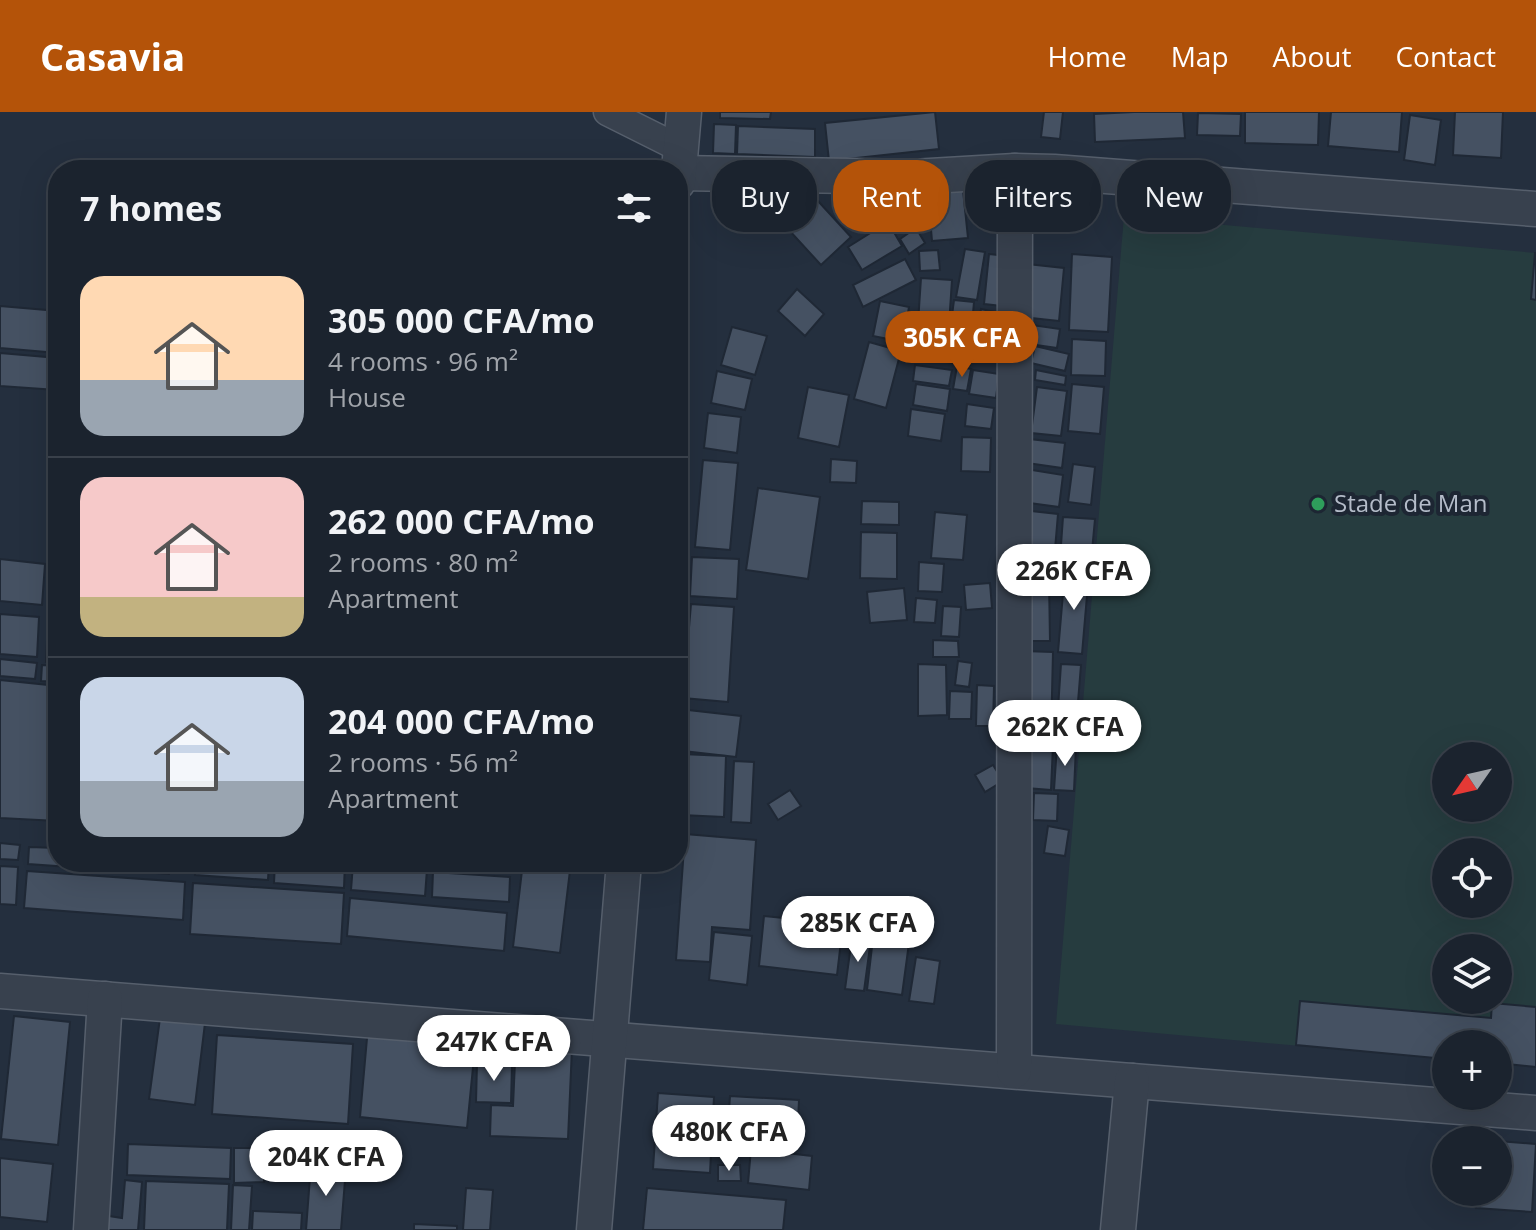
<!DOCTYPE html>
<meta charset="utf-8">
<style>
:root{--surface:#1b232e;--page:#282f3a;--text:#f1f3f6;--muted:#a0a4aa;--line:#39404a;--accent:#b45309}
body{margin:0;font-family:"Open Sans",sans-serif;background:var(--page);color:var(--text);height:100vh;display:flex;flex-direction:column;font-size:30px;white-space:nowrap}
*{box-sizing:border-box;margin:0}
p{font-size:26px;color:var(--muted)}
.icon{flex:none;width:44px;height:44px;fill:none;stroke:currentColor;stroke-width:2;stroke-linecap:round;stroke-linejoin:round}
.map{position:relative;flex:1;overflow:hidden}
.sheet{position:absolute;left:48px;top:48px;width:640px;height:712px;display:flex;flex-direction:column;background:var(--surface);border-radius:32px;box-shadow:0 8px 32px #0002,0 0 0 2px var(--line)}
.sheet>*{flex:none}
.top-card{position:absolute;left:712px;top:48px;width:704px;height:72px;display:flex;gap:16px}
.needle{width:52px;rotate:236deg}
.fabs{position:absolute;left:1432px;top:630px;display:grid;gap:16px}
.fabs a{display:grid;place-items:center;width:80px;height:80px;border-radius:50%;background:var(--surface);box-shadow:0 8px 32px #0002,0 0 0 2px var(--line);font-size:40px}
.price{position:absolute;translate:-50% -68px;padding:0 18px;border-radius:28px;background:#fff;color:#222;font-size:26px;line-height:52px;filter:drop-shadow(0 2px 4px #0008)}
.price::after{content:'';position:absolute;left:50%;top:48px;width:24px;height:18px;margin-left:-12px;background:inherit;clip-path:polygon(0 0,100% 0,50% 100%)}
.price.active{background:var(--accent);color:#fff}
ul{padding:0;list-style:none}
li{display:flex;align-items:center;gap:24px;height:200px;padding:0 32px}
li+li{border-top:2px solid var(--line)}
li span{display:grid;place-items:center;flex:none;width:224px;height:160px;border-radius:24px;color:#555}
li>.icon{margin-inline-start:auto}
span .icon{width:96px;height:96px;fill:#fffc;stroke-width:1}
li b{font-size:34px}
h2{display:flex;justify-content:space-between;align-items:center;height:96px;padding:0 32px;font-size:34px}
.tag{padding:0 28px;border-radius:32px;background:var(--surface);box-shadow:0 8px 32px #0002,0 0 0 2px var(--line);font-size:28px;line-height:72px}
.tag.active{background:var(--accent);color:#fff}
header{display:flex;align-items:center;gap:48px;box-sizing:border-box;height:112px;padding:0 40px;background:var(--accent);color:#fff}
header strong{font-size:38px}
nav{display:flex;gap:44px;margin-inline-start:auto;font-size:28px}
.map>svg:first-child{display:block}
.green{fill:#263c3f;fill-rule:evenodd}
.building{fill:#455162;stroke:#1f2835;stroke-width:2}
.lines{fill:none;stroke-linecap:round;stroke-linejoin:round}
.pedestrian-casing{stroke:#565f6c;stroke-width:29}
.minor-casing{stroke:#565f6c;stroke-width:37}
.pedestrian{stroke:#38414e;stroke-width:26}
.minor{stroke:#38414e;stroke-width:34}
.leisure-dot{fill:#2e9e5b;stroke:#1d2633;stroke-width:3}
.labels{text-anchor:middle;stroke-width:8;stroke-linejoin:round;paint-order:stroke}
.poi-label{font-size:24px;fill:#b4bcc9;stroke:#1d2633;text-anchor:start}
</style>
<header>
<strong>Casavia</strong>
<nav><a>Home</a><a>Map</a><a>About</a><a>Contact</a></nav>
</header>
<div class="map">
<svg width="1536" height="1118" viewBox="0 0 1536 1118">
<rect width="100%" height="100%" fill="#242f3e"/>
<path class="green" d="M1124,104L1536,141V955L1498,951V932H1446V947L1056,912ZM1446,644H1498V696H1446ZM1446,740H1498V792H1446ZM1446,836H1498V888H1446Z"/>
<g class="building">
<polygon points="720,0 771,0 770,7 720,6"/>
<polygon points="935,0 939,37 829,49 825,11"/>
<polygon points="1044,0 1063,0 1060,27 1041,25"/>
<polygon points="1134,0 1183,0 1185,26 1095,30 1094,2"/>
<polygon points="1245,0 1319,0 1318,33 1245,31"/>
<polygon points="1331,0 1402,0 1399,40 1328,34"/>
<polygon points="1455,0 1503,0 1501,46 1453,43"/>
<polygon points="1198,1 1241,2 1240,24 1197,23"/>
<polygon points="1410,3 1441,8 1435,53 1404,48"/>
<polygon points="714,12 736,13 735,42 713,41"/>
<polygon points="738,14 815,17 815,45 737,42"/>
<polygon points="897,65 912,90 897,99 883,73"/>
<polygon points="974,72 1010,72 1009,111 974,111"/>
<polygon points="880,76 892,102 865,114 853,88"/>
<polygon points="963,78 968,126 932,129 928,82"/>
<polygon points="818,89 851,125 821,153 788,117"/>
<polygon points="888,110 902,134 862,158 848,135"/>
<polygon points="916,116 925,131 909,142 900,127"/>
<polygon points="965,137 985,140 977,188 956,185"/>
<polygon points="938,138 940,158 920,159 919,139"/>
<polygon points="1535,141 1536,141 1536,188 1531,187"/>
<polygon points="989,142 1007,144 1002,194 984,192"/>
<polygon points="1072,142 1112,145 1108,220 1069,218"/>
<polygon points="905,147 916,168 863,195 853,173"/>
<polygon points="1027,152 1064,156 1059,209 1022,205"/>
<polygon points="921,166 952,168 948,228 917,226"/>
<polygon points="797,177 824,202 805,224 778,199"/>
<polygon points="954,188 974,190 972,213 951,211"/>
<polygon points="880,189 909,195 903,230 873,224"/>
<polygon points="0,194 58,199 58,241 0,236"/>
<polygon points="981,197 1004,202 997,242 974,237"/>
<polygon points="1032,213 1060,217 1057,236 1029,232"/>
<polygon points="732,215 767,224 755,263 721,253"/>
<polygon points="955,217 971,219 970,234 953,232"/>
<polygon points="1072,227 1106,229 1105,264 1071,263"/>
<polygon points="869,230 901,239 886,296 854,287"/>
<rect x="908" y="231" width="26" height="19"/>
<polygon points="940,233 972,237 970,253 938,249"/>
<polygon points="1035,234 1069,242 1065,259 1031,251"/>
<polygon points="0,241 58,246 57,278 0,274"/>
<polygon points="915,253 952,258 949,274 913,269"/>
<polygon points="957,254 971,257 967,279 953,277"/>
<polygon points="973,258 999,262 996,286 969,282"/>
<polygon points="1036,258 1066,264 1065,273 1035,268"/>
<polygon points="717,259 752,267 745,298 711,291"/>
<polygon points="916,272 950,277 947,299 913,293"/>
<polygon points="1072,272 1104,275 1100,322 1068,319"/>
<polygon points="808,275 849,283 839,335 798,326"/>
<polygon points="1037,275 1067,279 1061,324 1031,321"/>
<polygon points="967,292 994,296 991,317 965,314"/>
<polygon points="911,297 945,302 941,329 908,324"/>
<polygon points="708,301 741,305 737,341 704,336"/>
<polygon points="962,325 991,326 990,360 961,359"/>
<polygon points="1029,327 1065,331 1062,356 1027,351"/>
<polygon points="831,347 857,349 856,371 830,370"/>
<polygon points="703,348 738,351 730,438 695,435"/>
<polygon points="1073,352 1095,355 1091,393 1068,390"/>
<polygon points="1026,357 1063,363 1059,395 1022,390"/>
<polygon points="758,376 820,385 808,467 746,458"/>
<polygon points="862,389 899,390 899,413 861,412"/>
<polygon points="1022,398 1058,402 1053,461 1018,459"/>
<polygon points="935,400 967,403 963,448 931,446"/>
<polygon points="1063,405 1095,407 1091,450 1060,447"/>
<polygon points="861,420 897,421 897,467 860,466"/>
<polygon points="692,445 739,447 737,487 690,484"/>
<polygon points="0,447 45,452 42,493 0,489"/>
<polygon points="919,450 944,452 942,480 918,479"/>
<polygon points="51,452 58,452 58,491 49,491"/>
<polygon points="1065,458 1089,460 1082,542 1058,540"/>
<polygon points="1019,467 1049,467 1050,529 1019,529"/>
<polygon points="990,471 992,496 966,498 964,473"/>
<polygon points="904,476 907,508 870,511 867,480"/>
<polygon points="916,486 937,488 935,511 914,510"/>
<polygon points="691,492 734,495 728,590 683,586"/>
<polygon points="943,494 961,495 959,525 941,524"/>
<polygon points="0,502 39,505 37,545 0,542"/>
<polygon points="48,508 58,509 58,550 46,550"/>
<polygon points="933,528 958,529 959,545 933,545"/>
<polygon points="1023,539 1053,540 1051,623 1021,622"/>
<polygon points="0,547 37,551 35,567 0,564"/>
<polygon points="958,549 972,551 969,575 955,573"/>
<polygon points="918,552 946,553 947,603 918,604"/>
<polygon points="1061,552 1081,553 1075,627 1056,626"/>
<polygon points="42,553 58,554 58,570 41,569"/>
<polygon points="0,568 58,574 58,709 0,706"/>
<polygon points="977,573 994,574 993,614 976,614"/>
<polygon points="950,579 972,580 971,607 949,607"/>
<polygon points="688,598 741,604 736,645 683,639"/>
<polygon points="1028,632 1053,633 1051,678 1026,676"/>
<polygon points="1057,633 1076,634 1074,679 1054,678"/>
<polygon points="682,642 726,644 724,705 681,703"/>
<polygon points="734,649 754,650 751,711 731,710"/>
<polygon points="993,653 1003,669 985,680 975,663"/>
<polygon points="790,678 801,694 778,708 768,692"/>
<polygon points="1034,681 1058,682 1057,709 1033,708"/>
<polygon points="1048,714 1069,718 1065,744 1044,741"/>
<polygon points="685,722 756,728 750,818 712,815 710,850 676,848"/>
<polygon points="0,731 20,733 18,748 0,747"/>
<polygon points="29,735 58,736 58,750 169,750 169,762 28,752"/>
<polygon points="196,750 269,750 268,768 195,763"/>
<polygon points="275,750 345,750 344,776 274,771"/>
<polygon points="439,750 511,750 510,758 439,752"/>
<polygon points="523,750 571,750 560,841 513,835"/>
<polygon points="353,752 427,757 425,784 351,778"/>
<polygon points="0,754 18,755 16,793 0,792"/>
<polygon points="27,759 185,770 183,808 24,796"/>
<polygon points="433,760 510,765 509,790 432,785"/>
<polygon points="193,771 344,781 341,832 190,822"/>
<polygon points="350,786 507,801 504,839 347,824"/>
<polygon points="764,804 843,812 837,863 759,854"/>
<polygon points="714,820 752,824 747,873 709,868"/>
<polygon points="852,825 871,827 864,879 845,877"/>
<polygon points="873,826 909,831 902,883 867,878"/>
<polygon points="916,845 940,849 934,892 909,889"/>
<polygon points="1300,889 1491,906 1492,891 1536,895 1536,955 1498,951 1498,932 1446,932 1446,947 1296,933"/>
<polygon points="14,904 70,910 58,1033 1,1027"/>
<polygon points="160,906 205,911 195,993 149,987"/>
<polygon points="368,915 476,925 467,1016 360,1005"/>
<polygon points="217,923 353,932 348,1012 212,1002"/>
<polygon points="479,932 572,936 568,1027 490,1024 491,993 513,994 515,949 479,948"/>
<polygon points="477,951 512,952 511,991 476,990"/>
<polygon points="658,981 714,985 710,1061 653,1057"/>
<polygon points="730,984 799,988 797,1032 727,1028"/>
<polygon points="1498,1029 1536,1032 1532,1100 1476,1096 1477,1080 1498,1080"/>
<polygon points="128,1032 231,1036 230,1067 127,1063"/>
<polygon points="234,1036 264,1036 264,1070 234,1071"/>
<polygon points="751,1037 812,1044 809,1078 748,1071"/>
<polygon points="0,1046 53,1052 47,1110 0,1105"/>
<polygon points="311,1052 346,1056 341,1118 306,1118"/>
<polygon points="718,1053 740,1053 741,1069 718,1069"/>
<polygon points="125,1068 142,1070 138,1118 107,1118 109,1104 122,1106"/>
<polygon points="146,1069 229,1072 227,1118 144,1118"/>
<polygon points="233,1073 252,1074 249,1118 231,1118"/>
<polygon points="466,1076 493,1078 490,1118 463,1118"/>
<polygon points="647,1076 786,1088 783,1118 643,1118"/>
<polygon points="253,1099 302,1101 301,1118 252,1118"/>
<polygon points="414,1112 457,1114 457,1118 414,1118"/>
</g>
<g class="lines">
<g class="pedestrian-casing">
<polyline id="pedestrian" points="607,0 681,37"/>
</g>
<g class="minor-casing">
<g id="minor">
<polyline points="679,61 913,65 1015,59 1054,60 1536,97"/>
<polyline points="678,70 684,0"/>
<polyline points="0,879 1536,1001"/>
<polyline points="1014,959 1015,59"/>
<polyline points="91,1118 105,887"/>
<polyline points="594,1118 624,750"/>
<polyline points="1118,1118 1132,969"/>
</g>
</g>
<use href="#pedestrian" class="pedestrian"/>
<use href="#minor" class="minor"/>
</g>
<circle class="leisure-dot" cx="1318" cy="392" r="8"/>
<g class="labels">
<g class="poi-label">
<text x="1334" y="400">Stade de Man</text>
</g>
</g>
</svg>
<div class="fabs">
<a><svg class="needle" viewBox="-14 -14 28 28"><path d="M0-13l5 13h-10z" fill="#e53935"/><path d="M0 13l5-13h-10z" fill="#a0a4aa"/></svg></a>
<a><svg class="icon" aria-label="locate" viewBox="0 0 24 24"><circle cx="12" cy="12" r="6"/><path d="M12 2v4M12 18v4M2 12h4M18 12h4"/></svg></a>
<a><svg class="icon" aria-label="layers" viewBox="0 0 24 24"><path d="M12 4l9 5-9 5-9-5zM3 14l9 5 9-5"/></svg></a>
<a>+</a>
<a>−</a>
</div>
<b class="price active" style="left:962px;top:267px">305K CFA</b>
<b class="price" style="left:1074px;top:500px">226K CFA</b>
<b class="price" style="left:1065px;top:656px">262K CFA</b>
<b class="price" style="left:858px;top:852px">285K CFA</b>
<b class="price" style="left:494px;top:971px">247K CFA</b>
<b class="price" style="left:729px;top:1061px">480K CFA</b>
<b class="price" style="left:326px;top:1086px">204K CFA</b>
<div class="top-card">
<a class="tag">Buy</a>
<a class="tag active">Rent</a>
<a class="tag">Filters</a>
<a class="tag">New</a>
</div>
<section class="sheet">
<h2>7 homes<svg class="icon" aria-label="filters" viewBox="0 0 24 24"><path d="M4 7h16M4 17h16"/><circle cx="9" cy="7" r="2"/><circle cx="15" cy="17" r="2"/></svg></h2>
<ul>
<li><span style="background:linear-gradient(#ffd9b3 65%,#9aa5b1 0)"><svg class="icon" aria-label="home" viewBox="0 0 24 24"><path d="M3 11l9-7 9 7M6 9v11h12V9"/></svg></span><div><b>305 000 CFA/mo</b><p>4 rooms · 96 m²</p><p>House</p></div></li>
<li><span style="background:linear-gradient(#f6c9c9 75%,#c2b280 0)"><svg class="icon" aria-label="home" viewBox="0 0 24 24"><path d="M3 11l9-7 9 7M6 9v11h12V9"/></svg></span><div><b>262 000 CFA/mo</b><p>2 rooms · 80 m²</p><p>Apartment</p></div></li>
<li><span style="background:linear-gradient(#c9d6e8 65%,#9aa5b1 0)"><svg class="icon" aria-label="home" viewBox="0 0 24 24"><path d="M3 11l9-7 9 7M6 9v11h12V9"/></svg></span><div><b>204 000 CFA/mo</b><p>2 rooms · 56 m²</p><p>Apartment</p></div></li>
</ul>
</section>
</div>
